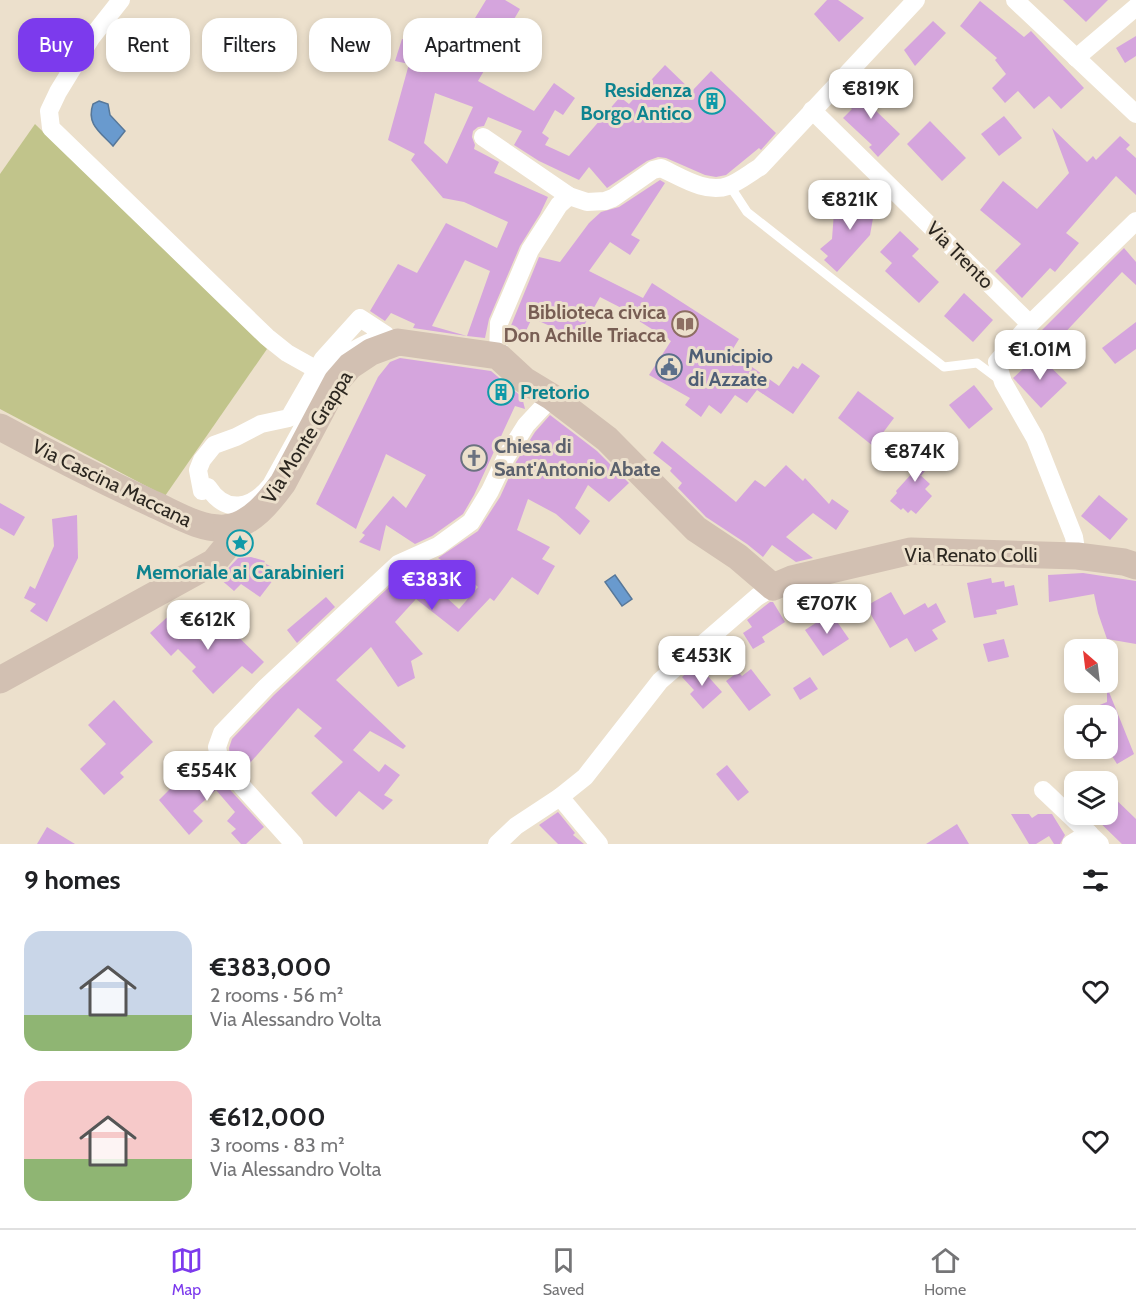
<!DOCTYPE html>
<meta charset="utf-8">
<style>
:root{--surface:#fff;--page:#f2f2f2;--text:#202124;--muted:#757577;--line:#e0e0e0;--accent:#7c3aed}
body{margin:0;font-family:Cabin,sans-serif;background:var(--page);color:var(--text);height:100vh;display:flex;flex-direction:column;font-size:22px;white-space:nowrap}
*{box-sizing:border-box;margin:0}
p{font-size:20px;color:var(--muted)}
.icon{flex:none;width:33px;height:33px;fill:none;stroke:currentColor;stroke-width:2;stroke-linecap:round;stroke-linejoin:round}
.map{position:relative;height:844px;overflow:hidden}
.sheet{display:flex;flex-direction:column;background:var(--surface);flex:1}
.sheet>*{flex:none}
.hud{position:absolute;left:18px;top:18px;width:600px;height:54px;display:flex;gap:12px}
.needle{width:39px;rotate:332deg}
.tools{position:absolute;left:1064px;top:639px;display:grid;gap:12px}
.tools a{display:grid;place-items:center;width:54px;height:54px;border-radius:12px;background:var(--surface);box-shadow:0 3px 9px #0003;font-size:30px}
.price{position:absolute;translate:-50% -51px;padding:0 14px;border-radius:12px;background:#fff;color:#222;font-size:20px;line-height:39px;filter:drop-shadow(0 2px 3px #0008)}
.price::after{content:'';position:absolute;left:50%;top:36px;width:18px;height:14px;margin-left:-9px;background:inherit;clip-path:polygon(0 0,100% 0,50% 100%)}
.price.selected{background:var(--accent);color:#fff}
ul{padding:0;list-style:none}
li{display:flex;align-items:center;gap:18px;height:150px;padding:0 24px}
li span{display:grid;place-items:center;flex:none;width:168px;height:120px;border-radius:18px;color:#555}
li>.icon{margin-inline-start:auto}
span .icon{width:72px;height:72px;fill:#fffc;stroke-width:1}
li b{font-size:26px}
h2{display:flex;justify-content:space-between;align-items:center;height:72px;padding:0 24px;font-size:26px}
.chip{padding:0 21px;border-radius:18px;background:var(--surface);box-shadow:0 3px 9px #0003;font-size:21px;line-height:54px}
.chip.selected{background:var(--accent);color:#fff}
.tabs{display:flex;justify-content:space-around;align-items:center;height:84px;border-top:2px solid var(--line);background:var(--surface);font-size:16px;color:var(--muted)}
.tabs a{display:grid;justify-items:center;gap:3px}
.tabs .selected{color:var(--accent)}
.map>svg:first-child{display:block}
.green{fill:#c1c48b}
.water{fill:#699ace;stroke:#57789a;stroke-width:1.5}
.building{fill:#d5a5dd;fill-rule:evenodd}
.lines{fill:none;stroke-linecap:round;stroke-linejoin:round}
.lane{stroke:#fff;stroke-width:9}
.street{stroke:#fff;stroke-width:18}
.secondary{stroke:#d2c0b2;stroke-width:27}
.labels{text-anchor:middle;stroke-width:6;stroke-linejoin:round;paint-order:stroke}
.culture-label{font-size:20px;font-weight:bold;fill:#0d838f;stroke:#ece0cc;text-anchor:end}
.street-label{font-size:20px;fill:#2c2720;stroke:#ece0cc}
.education-label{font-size:20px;font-weight:bold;fill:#785e54;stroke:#ece0cc;text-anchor:end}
.service-label{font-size:20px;font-weight:bold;fill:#4e5e75;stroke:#ece0cc;text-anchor:start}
.worship-label{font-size:20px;font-weight:bold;fill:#5b616d;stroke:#ece0cc;text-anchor:start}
</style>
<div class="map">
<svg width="1136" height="844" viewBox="0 0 1136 844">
<rect width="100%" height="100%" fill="#ece0cc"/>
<polygon class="green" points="35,124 267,349 165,496 0,409 0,174"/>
<g class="water">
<path d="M99,101L108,104L110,115L125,131L113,146C100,132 86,124 93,104Z"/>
<polygon points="615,575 632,599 622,606 605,582"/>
</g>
<g class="building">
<path d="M486,0H505L520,9L478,81L534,111L554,83L575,98L563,115L555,110L542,133L549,138L545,145L569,156L620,97L629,104L665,65L692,91L711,71L776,133L761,150L759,148L726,175L716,177L705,175L666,158L658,157L647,161L607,188L589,167L579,180L539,161L514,145L522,131L488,117L484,126L478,127L473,131L472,137L475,145L474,149L499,162L494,173L548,197L540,214L520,246L489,319L485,338L467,336L490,271L465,260L432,326L467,336L413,328L415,324L391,313L385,321L370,311L398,264L417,273L446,223L497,248L508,222L464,202L443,198L411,160L415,154L388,140L409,64L395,61L402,39L457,55L472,23ZM435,93L473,107L447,164L424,143Z"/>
<polygon points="827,0 838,0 864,18 839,42 814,14"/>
<polygon points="1063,0 1108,0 1086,22"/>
<polygon points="980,1 1024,37 1031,31 1084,88 1061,109 1049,96 1034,109 1018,91 1005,103 992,88 1006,74 995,60 997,58 960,26"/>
<polygon points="933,21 946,33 915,66 904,50"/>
<polygon points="1136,36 1136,56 1125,63 1116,48"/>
<polygon points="867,83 884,99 875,110 900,134 878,157 869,147 872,145 843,118 852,109 847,104"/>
<polygon points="1004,116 1022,138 999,156 981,134"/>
<polygon points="930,121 966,158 942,181 907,144"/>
<polygon points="1052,128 1087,162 1093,156 1096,160 1120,136 1130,145 1126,149 1136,158 1136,195 1116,176 1066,233 1079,243 1055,272 1050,268 1022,298 995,271 1021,244 980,210 1003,181 1037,209 1069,173"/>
<polygon points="660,180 665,183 631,235 640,240 630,255 610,242 589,271 643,298 652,283 739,339 731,352 779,386 793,366 798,369 802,363 820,376 793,414 757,390 747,403 735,395 721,414 709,405 701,417 685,405 690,398 649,375 671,341 631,316 633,314 600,297 577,338 532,318 525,333 510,328 539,257 560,262 589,223 601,212 619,207"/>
<polygon points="860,195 877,196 870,235 837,272 824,260 828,256 820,249 832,239 834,212 846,213 849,200 859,201"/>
<polygon points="900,231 919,249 912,256 939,282 919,303 885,271 892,263 880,252"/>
<polygon points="1124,248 1136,262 1136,285 1122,272 1041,358 1026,346"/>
<polygon points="964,293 993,320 973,342 944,316"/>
<polygon points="1136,322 1136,349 1115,364 1102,348"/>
<polygon points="1038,355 1067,383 1041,408 1013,378"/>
<polygon points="400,358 491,371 522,397 525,409 515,406 474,495 463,514 432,536 415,544 386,525 380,551 359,542 365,535 362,533 393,496 406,508 426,475 386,454 356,529 316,504 378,377 390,362"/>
<polygon points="974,385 993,409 969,429 949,405"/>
<polygon points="858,391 894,418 873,446 838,418"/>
<path d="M550,415L597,451L629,483L609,502L588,485L575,508L590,521L580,535L556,514L528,499L517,530L550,547L542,559L555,566L538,595L512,577L494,601L490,598L458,632L416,599L395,622L423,654L411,661L415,678L398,687L371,647L336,680L406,746L403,749L370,731L353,750L379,772L385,764L400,775L384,795L393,800L383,810L359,791L336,817L325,807L311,793L343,762L314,736L322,728L298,708L243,771L230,757L229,748L232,739L274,695L404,573L424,565L444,562L438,558L478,531L500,497L516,462L535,432ZM459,570L478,587L459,609L434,586Z"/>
<polygon points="662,441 736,502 755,480 765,487 786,465 803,481 805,478 829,504 832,499 849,511 836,530 813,513 786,537 813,558 796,562 772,545 763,557 747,544 706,517 678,488 682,483 670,471 672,468 653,453"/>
<polygon points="923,442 935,451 928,459 932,462 921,476 917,472 930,484 925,489 932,496 916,514 911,510 908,513 903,508 901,510 890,501 897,493 896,491 915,470 906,463"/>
<polygon points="1099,495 1128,519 1110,540 1081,516"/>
<polygon points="0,503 25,517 14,536 0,528"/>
<polygon points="77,515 78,558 47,622 30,611 36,604 24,598 30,586 35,589 54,546 52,519"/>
<polygon points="251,557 265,561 264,563 280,571 260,597 241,584 234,591 219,578 238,558"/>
<polygon points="1083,573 1136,581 1136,644 1107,639 1098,613 1094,594 1049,602 1048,575"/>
<polygon points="991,578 992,583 1004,581 1005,587 1014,585 1018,605 996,610 997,614 974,618 967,583"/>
<polygon points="891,592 904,615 925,603 928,608 936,603 946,622 932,630 938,639 915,652 907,638 890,648 866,606"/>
<polygon points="326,597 335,607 297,643 287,630"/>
<polygon points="770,602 773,602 785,622 762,637 765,642 753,649 743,633 752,627 747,620"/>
<polygon points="174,611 201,641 221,620 264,662 252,674 242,666 213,694 192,671 196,667 178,649 171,656 150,633"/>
<polygon points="831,613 849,639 823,656 805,630"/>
<polygon points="1004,639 1009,657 988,662 983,644"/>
<polygon points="697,664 722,692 703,709 690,694 694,690 682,677"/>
<polygon points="751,669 771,695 749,711 726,681 738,672 742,676"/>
<polygon points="810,677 818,689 800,700 793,688"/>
<polygon points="1107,687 1134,754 1117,764 1107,748 1107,716 1075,715 1107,702"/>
<polygon points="114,700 153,742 120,773 124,777 104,795 80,769 106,744 88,725"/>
<polygon points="205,754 212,770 264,827 246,844 241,844 231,833 236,829 227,821 235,812 216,790 193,811 203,821 189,835 159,800"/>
<polygon points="727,765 749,792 738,801 716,774"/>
<polygon points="1107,791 1136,819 1136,844 1122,844 1091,814 1107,814"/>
<polygon points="558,812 575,833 573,835 584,844 558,844 539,825"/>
<polygon points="1011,814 1029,814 1032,818 1038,814 1052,814 1065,835 1060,844 1054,844 1049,836 1036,844 1029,844"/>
<polygon points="957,824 969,844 926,844"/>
<polygon points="47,827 75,844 37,844"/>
</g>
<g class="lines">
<polyline class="lane" points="730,186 747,212 944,367 977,363 1001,381"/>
<g class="street">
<polyline points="121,0 91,38 58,92 49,111 51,128 267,337 287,353 328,376"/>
<polyline points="1015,0 1136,114"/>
<polyline points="1076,58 1136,7"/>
<polyline points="812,110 1030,324"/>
<path d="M483,137L569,196L587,202L605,201L613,198L653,170L661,168C681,177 706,194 728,186C739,182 750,173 760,167L916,0"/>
<path d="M360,318L386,335C362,346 352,347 335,369L271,485C252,509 226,515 208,487L202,491L198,470L202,460L214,445L236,437L261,424L289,418L323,359Z"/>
<polyline points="498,356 499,323 530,250 559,205 569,196"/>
<polyline points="1077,556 1074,537 1035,438 1003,382 997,362 1030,324 1136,221"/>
<polyline points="1043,790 1100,844"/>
<polyline points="560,797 599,844"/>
<polyline points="294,844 220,762 217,747 222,733 266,687 398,564 438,546 471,522 490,491 506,457 526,425 552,397"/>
<polyline points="497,844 516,826 560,797 585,777 660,681 757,597 773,587"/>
<polyline points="1071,844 1089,833"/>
</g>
<g class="secondary">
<path d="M0,427C50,454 101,480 153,504C176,514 200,530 226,528C251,525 269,502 283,483L337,381L350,366L371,352L398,342L498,356L524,380L552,397L607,439L696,529L738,557L773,587L792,579L911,551L1077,556L1124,562L1136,566"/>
<polyline points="0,680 214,562 228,545 226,528"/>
</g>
</g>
<defs>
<g id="building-ring" transform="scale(1.35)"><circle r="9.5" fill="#ece0cc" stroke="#0f9aa8" stroke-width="1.5"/><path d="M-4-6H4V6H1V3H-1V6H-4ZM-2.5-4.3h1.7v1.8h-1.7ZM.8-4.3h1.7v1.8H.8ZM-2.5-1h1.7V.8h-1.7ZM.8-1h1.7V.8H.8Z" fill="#0f9aa8"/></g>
<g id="library-ring" transform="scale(1.35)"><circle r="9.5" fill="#ece0cc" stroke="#8d6e63" stroke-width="1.5"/><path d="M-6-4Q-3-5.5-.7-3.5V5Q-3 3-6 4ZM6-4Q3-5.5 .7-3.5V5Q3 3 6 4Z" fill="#8d6e63"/></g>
<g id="civic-ring" transform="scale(1.35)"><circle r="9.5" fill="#ece0cc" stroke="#5c6f8a" stroke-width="1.5"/><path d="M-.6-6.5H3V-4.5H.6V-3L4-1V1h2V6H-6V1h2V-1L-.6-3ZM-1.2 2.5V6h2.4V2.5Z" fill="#5c6f8a"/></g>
<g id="church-ring" transform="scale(1.35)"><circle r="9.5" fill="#ece0cc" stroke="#6b7280" stroke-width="1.5"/><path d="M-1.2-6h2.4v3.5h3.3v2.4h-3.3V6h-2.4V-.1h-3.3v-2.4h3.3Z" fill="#6b7280"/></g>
<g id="sight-ring" transform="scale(1.35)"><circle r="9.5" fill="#ece0cc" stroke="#0f9aa8" stroke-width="1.5"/><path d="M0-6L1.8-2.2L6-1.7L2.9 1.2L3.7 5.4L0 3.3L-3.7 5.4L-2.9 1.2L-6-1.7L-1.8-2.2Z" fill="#0f9aa8"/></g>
</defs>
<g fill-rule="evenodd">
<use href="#building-ring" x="712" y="101"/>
<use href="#library-ring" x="685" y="324"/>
<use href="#civic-ring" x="669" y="367"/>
<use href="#building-ring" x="501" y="392"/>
<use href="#church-ring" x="474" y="458"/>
<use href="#sight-ring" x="240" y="543"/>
</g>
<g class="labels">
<g class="culture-label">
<text x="692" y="97">Residenza<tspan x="692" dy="23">Borgo Antico</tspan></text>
<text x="520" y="399" text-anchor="start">Pretorio</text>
<text x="240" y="579" text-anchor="middle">Memoriale ai Carabinieri</text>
</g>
<g class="street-label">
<text transform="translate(960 255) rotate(45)" y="7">Via Trento</text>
<text transform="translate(307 437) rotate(-58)" y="7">Via Monte Grappa</text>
<text transform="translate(112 483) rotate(26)" y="7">Via Cascina Maccana</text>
<text x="971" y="562">Via Renato Colli</text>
</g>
<g class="education-label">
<text x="666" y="319">Biblioteca civica<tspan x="666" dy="23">Don Achille Triacca</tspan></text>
</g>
<g class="service-label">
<text x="688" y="363">Municipio<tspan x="688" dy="23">di Azzate</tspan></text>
</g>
<g class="worship-label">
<text x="494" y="453">Chiesa di<tspan x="494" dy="23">Sant'Antonio Abate</tspan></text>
</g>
</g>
</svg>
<div class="tools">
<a><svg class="needle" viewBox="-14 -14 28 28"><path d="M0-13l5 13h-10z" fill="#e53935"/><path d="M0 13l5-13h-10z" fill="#757577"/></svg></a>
<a><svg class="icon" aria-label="locate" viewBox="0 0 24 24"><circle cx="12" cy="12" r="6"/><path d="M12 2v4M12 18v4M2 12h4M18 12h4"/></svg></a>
<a><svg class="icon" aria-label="layers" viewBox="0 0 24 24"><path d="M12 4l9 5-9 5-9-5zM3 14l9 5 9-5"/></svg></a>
</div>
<b class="price" style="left:871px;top:120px">€819K</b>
<b class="price" style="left:850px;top:231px">€821K</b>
<b class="price" style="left:1040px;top:381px">€1.01M</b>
<b class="price" style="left:915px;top:483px">€874K</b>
<b class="price selected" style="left:432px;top:611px">€383K</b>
<b class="price" style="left:827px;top:635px">€707K</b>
<b class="price" style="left:208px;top:651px">€612K</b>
<b class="price" style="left:702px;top:687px">€453K</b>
<b class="price" style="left:207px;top:802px">€554K</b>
<div class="hud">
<a class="chip selected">Buy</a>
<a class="chip">Rent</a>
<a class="chip">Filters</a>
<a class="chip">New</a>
<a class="chip">Apartment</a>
</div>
</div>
<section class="sheet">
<h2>9 homes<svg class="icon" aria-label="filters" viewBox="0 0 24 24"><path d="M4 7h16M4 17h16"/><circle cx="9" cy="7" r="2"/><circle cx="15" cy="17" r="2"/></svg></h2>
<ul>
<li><span style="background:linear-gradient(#c9d6e8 70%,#8fb573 0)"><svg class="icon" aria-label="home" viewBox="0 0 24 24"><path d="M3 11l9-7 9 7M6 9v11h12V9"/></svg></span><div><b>€383,000</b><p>2 rooms · 56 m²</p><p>Via Alessandro Volta</p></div><svg class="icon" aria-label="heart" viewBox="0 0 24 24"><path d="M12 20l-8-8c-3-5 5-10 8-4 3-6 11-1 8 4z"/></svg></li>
<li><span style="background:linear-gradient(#f6c9c9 65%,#8fb573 0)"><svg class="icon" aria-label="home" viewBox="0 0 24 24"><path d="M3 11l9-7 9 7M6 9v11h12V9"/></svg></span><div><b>€612,000</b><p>3 rooms · 83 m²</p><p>Via Alessandro Volta</p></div><svg class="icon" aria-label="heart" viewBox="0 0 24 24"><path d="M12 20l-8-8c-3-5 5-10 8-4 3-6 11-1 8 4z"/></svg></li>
</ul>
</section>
<nav class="tabs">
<a class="selected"><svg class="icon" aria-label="map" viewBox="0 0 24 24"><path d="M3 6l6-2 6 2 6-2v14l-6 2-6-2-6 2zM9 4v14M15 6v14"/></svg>Map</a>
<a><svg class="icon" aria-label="saved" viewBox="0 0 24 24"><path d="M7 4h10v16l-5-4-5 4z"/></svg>Saved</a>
<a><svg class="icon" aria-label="home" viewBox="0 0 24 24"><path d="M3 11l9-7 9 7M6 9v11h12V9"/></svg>Home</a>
</nav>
